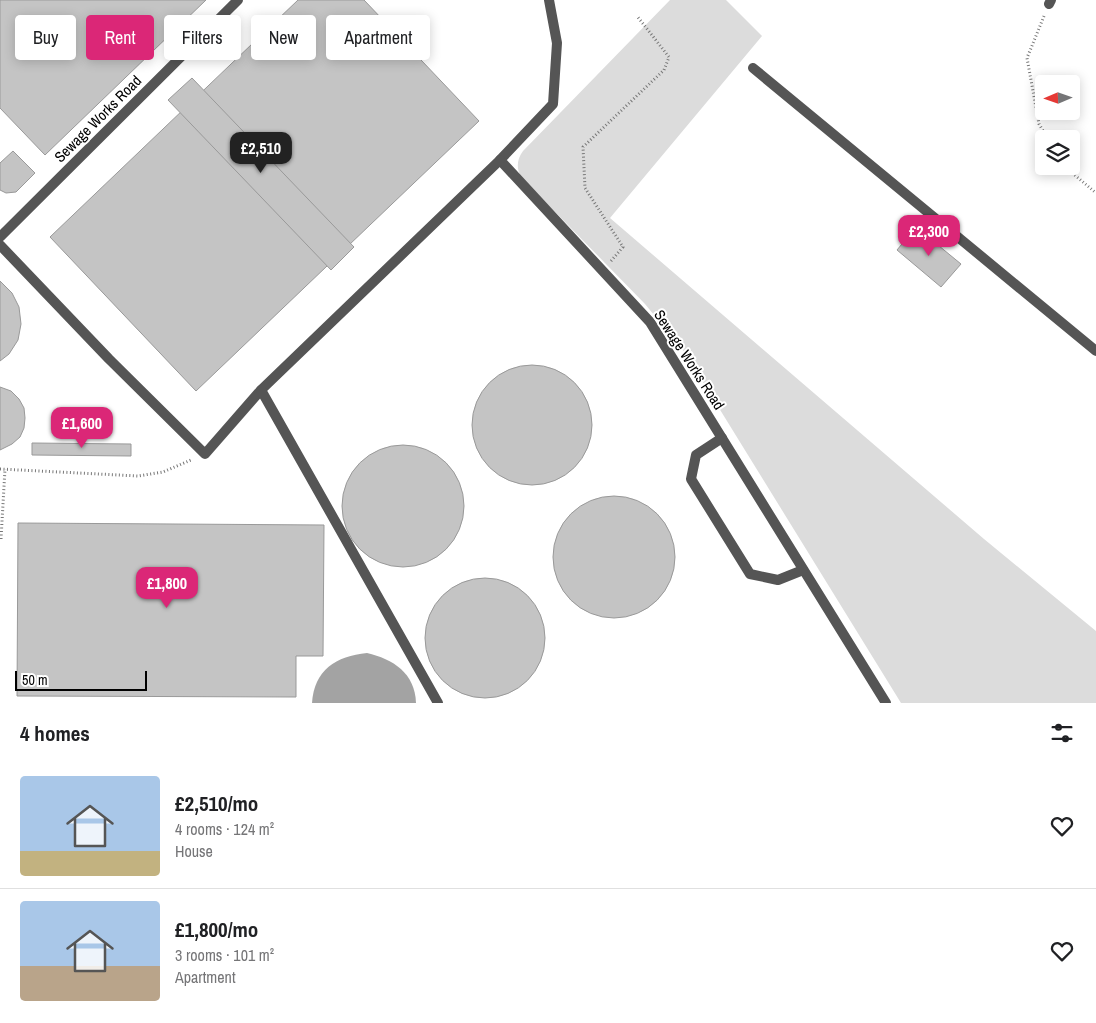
<!DOCTYPE html>
<meta charset="utf-8">
<style>
:root{--surface:#fff;--page:#f6f6f6;--text:#202124;--muted:#757577;--line:#e0e0e0;--accent:#db2777}
body{margin:0;font-family:"Archivo Narrow",sans-serif;background:var(--page);color:var(--text);height:100vh;display:flex;flex-direction:column;font-size:19px;white-space:nowrap}
*{box-sizing:border-box;margin:0}
p{font-size:16px;color:var(--muted)}
.icon{flex:none;width:28px;height:28px;fill:none;stroke:currentColor;stroke-width:2;stroke-linecap:round;stroke-linejoin:round}
.map{position:relative;height:703px;overflow:hidden}
.panel{display:flex;flex-direction:column;background:var(--surface);flex:1}
.panel>*{flex:none}
.guide{position:absolute;left:15px;top:15px;width:500px;height:45px;display:flex;gap:10px}
.needle{width:32px;rotate:268deg}
.controls{position:absolute;left:1035px;top:75px;display:grid;gap:10px}
.controls a{display:grid;place-items:center;width:45px;height:45px;border-radius:5px;background:var(--surface);box-shadow:0 2px 12px #0003;font-size:25px}
.scale{position:absolute;left:15px;bottom:12px;width:132px;box-sizing:border-box;padding-left:5px;border:2px solid #000;border-top:0;font-size:14px;line-height:18px;white-space:nowrap;color:#000;-webkit-text-stroke:4px #fff;paint-order:stroke}
.price{position:absolute;translate:-50% -42px;padding:0 11px;border-radius:10px;background:var(--accent);color:#fff;font-size:16px;line-height:32px;filter:drop-shadow(0 1px 2px #0008)}
.price::after{content:'';position:absolute;left:50%;top:30px;width:15px;height:11px;margin-left:-8px;background:inherit;clip-path:polygon(0 0,100% 0,50% 100%)}
.price.current{background:#222;color:#fff}
ul{padding:0;list-style:none}
li{display:flex;align-items:center;gap:15px;height:125px;padding:0 20px}
li+li{border-top:1px solid var(--line)}
li span{display:grid;place-items:center;flex:none;width:140px;height:100px;border-radius:5px;color:#555}
li>.icon{margin-inline-start:auto}
span .icon{width:60px;height:60px;fill:#fffc;stroke-width:1}
li b{font-size:21px}
h2{display:flex;justify-content:space-between;align-items:center;height:60px;padding:0 20px;font-size:21px}
.chip{padding:0 18px;border-radius:5px;background:var(--surface);box-shadow:0 2px 12px #0003;font-size:18px;line-height:45px}
.chip.current{background:var(--accent);color:#fff}
.map>svg:first-child{display:block}
.green{fill:#dcdcdc}
.water{fill:#a3a3a3}
.building{fill:#c4c4c4;stroke:#999}
.lines{fill:none;stroke-linecap:round;stroke-linejoin:round}
.path{stroke:#777;stroke-width:3;stroke-dasharray:1 2.5;stroke-linecap:butt}
.lane{stroke:#555;stroke-width:10}
.street{stroke:#555;stroke-width:10}
.labels{text-anchor:middle;stroke-width:4;stroke-linejoin:round;paint-order:stroke}
.street-label{font-size:15px;fill:#000;stroke:#fff}
</style>
<div class="map">
<svg width="1096" height="703" viewBox="0 0 1096 703">
<rect width="100%" height="100%" fill="#fff"/>
<path class="green" d="M670,0H726L762,36L610,218L984,539L1096,631V703H901L685,353L645,304L521,177C516,168 517,159 523,151Z"/>
<path class="water" d="M367,653C393,659 415,673 416,703H312C314,670 336,656 367,653Z"/>
<g class="building">
<polygon points="0,0 206,0 45,155 0,108"/>
<polygon points="298,0 364,0 479,121 196,391 50,237"/>
<polygon points="192,78 354,247 331,270 168,100"/>
<polygon points="13,151 35,173 16,192 6,193 0,190 0,163"/>
<polygon points="916,227 961,264 941,287 897,250"/>
<polygon points="0,281 12,293 19,307 21,324 18,340 9,354 0,361"/>
<circle cx="532" cy="425" r="60"/>
<polygon points="0,387 11,391 19,399 24,408 25,418 24,428 20,437 12,444 0,450"/>
<polygon points="32,443 131,444 131,456 32,455"/>
<circle cx="403" cy="506" r="61"/>
<circle cx="614" cy="557" r="61"/>
<polygon points="18,523 324,525 323,656 296,656 296,697 17,696"/>
<circle cx="485" cy="638" r="60"/>
</g>
<g class="lines">
<g class="path">
<polyline points="1044,16 1027,58 1039,124 1048,139"/>
<polyline points="1064,166 1096,193"/>
<polyline points="611,261 623,247 585,188 583,147 664,70 669,57 637,16"/>
<polyline points="0,469 138,476 163,472 191,460"/>
<polyline points="1,539 5,469"/>
</g>
<g class="lane">
<polyline points="549,0 557,43 553,104 500,160 650,322 886,703"/>
<polyline points="753,68 1096,351"/>
<polyline points="0,237 238,0"/>
<polyline points="0,245 109,359 205,454 261,390 500,160"/>
<polyline points="261,390 438,703"/>
<polyline points="722,438 696,455 691,479 750,574 778,580 803,570"/>
</g>
<polyline class="street" points="1049,4 1051,0"/>
</g>
<g class="labels">
<g class="street-label">
<text transform="translate(98 119) rotate(-45)" y="5">Sewage Works Road</text>
<text transform="translate(689 360) rotate(57)" y="5">Sewage Works Road</text>
</g>
</g>
</svg>
<div class="controls">
<a><svg class="needle" viewBox="-14 -14 28 28"><path d="M0-13l5 13h-10z" fill="#e53935"/><path d="M0 13l5-13h-10z" fill="#757577"/></svg></a>
<a><svg class="icon" aria-label="layers" viewBox="0 0 24 24"><path d="M12 4l9 5-9 5-9-5zM3 14l9 5 9-5"/></svg></a>
</div>
<div class="scale">50 m</div>
<b class="price current" style="left:261px;top:174px">£2,510</b>
<b class="price" style="left:929px;top:257px">£2,300</b>
<b class="price" style="left:82px;top:449px">£1,600</b>
<b class="price" style="left:167px;top:609px">£1,800</b>
<div class="guide">
<a class="chip">Buy</a>
<a class="chip current">Rent</a>
<a class="chip">Filters</a>
<a class="chip">New</a>
<a class="chip">Apartment</a>
</div>
</div>
<section class="panel">
<h2>4 homes<svg class="icon" aria-label="filters" viewBox="0 0 24 24"><path d="M4 7h16M4 17h16"/><circle cx="9" cy="7" r="2"/><circle cx="15" cy="17" r="2"/></svg></h2>
<ul>
<li><span style="background:linear-gradient(#a9c7e8 75%,#c2b280 0)"><svg class="icon" aria-label="home" viewBox="0 0 24 24"><path d="M3 11l9-7 9 7M6 9v11h12V9"/></svg></span><div><b>£2,510/mo</b><p>4 rooms · 124 m²</p><p>House</p></div><svg class="icon" aria-label="heart" viewBox="0 0 24 24"><path d="M12 20l-8-8c-3-5 5-10 8-4 3-6 11-1 8 4z"/></svg></li>
<li><span style="background:linear-gradient(#a9c7e8 65%,#b9a48a 0)"><svg class="icon" aria-label="home" viewBox="0 0 24 24"><path d="M3 11l9-7 9 7M6 9v11h12V9"/></svg></span><div><b>£1,800/mo</b><p>3 rooms · 101 m²</p><p>Apartment</p></div><svg class="icon" aria-label="heart" viewBox="0 0 24 24"><path d="M12 20l-8-8c-3-5 5-10 8-4 3-6 11-1 8 4z"/></svg></li>
</ul>
</section>
